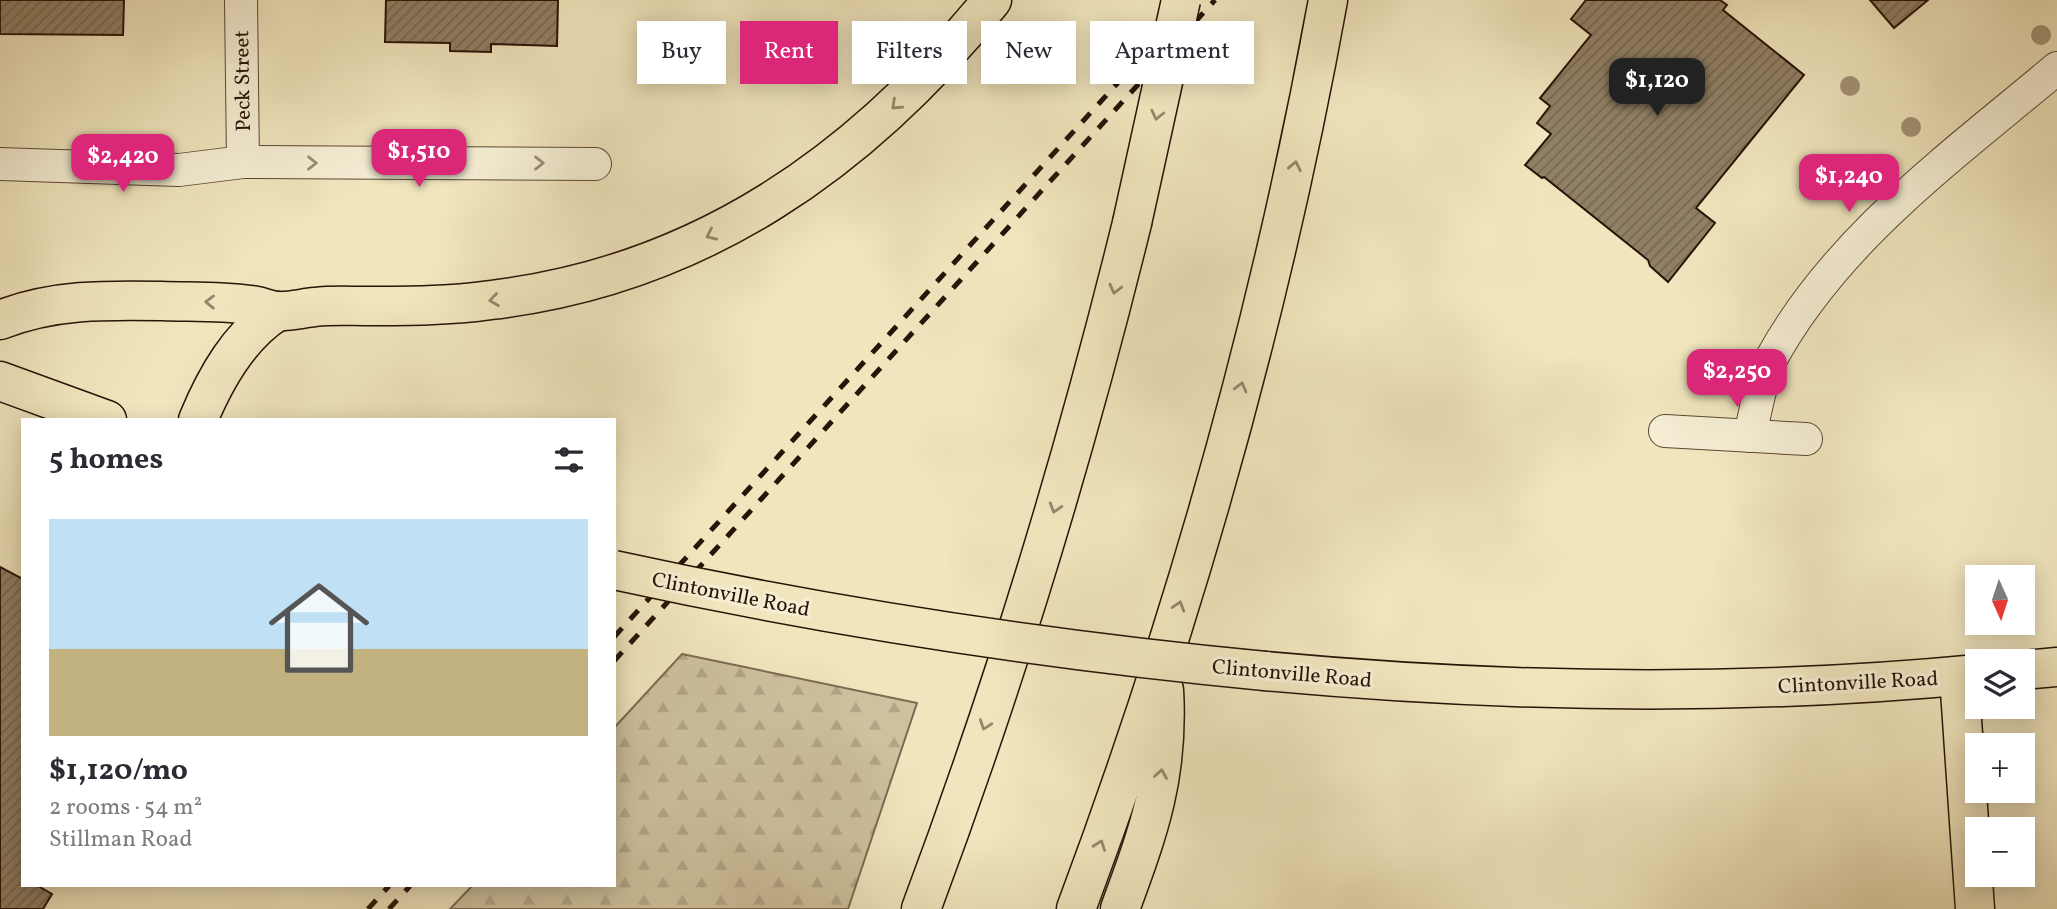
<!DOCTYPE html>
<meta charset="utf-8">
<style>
:root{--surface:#fff;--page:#f2f2f3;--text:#2b2b33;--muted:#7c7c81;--accent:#db2777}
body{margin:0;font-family:Vollkorn,serif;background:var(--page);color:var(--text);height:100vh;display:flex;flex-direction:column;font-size:26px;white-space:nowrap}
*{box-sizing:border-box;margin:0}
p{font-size:23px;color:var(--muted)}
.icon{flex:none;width:38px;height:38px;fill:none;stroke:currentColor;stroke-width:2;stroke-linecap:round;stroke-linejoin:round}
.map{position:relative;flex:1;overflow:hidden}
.sheet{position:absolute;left:21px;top:418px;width:595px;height:469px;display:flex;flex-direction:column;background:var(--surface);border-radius:0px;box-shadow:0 4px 18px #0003}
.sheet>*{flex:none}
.guide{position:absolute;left:637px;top:21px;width:665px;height:63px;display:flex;gap:14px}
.needle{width:46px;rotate:177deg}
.fabs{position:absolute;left:1965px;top:565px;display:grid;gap:14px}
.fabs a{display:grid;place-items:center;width:70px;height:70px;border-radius:0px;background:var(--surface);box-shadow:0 4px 18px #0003;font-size:35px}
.price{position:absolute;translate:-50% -60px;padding:0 16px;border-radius:14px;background:var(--accent);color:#fff;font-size:23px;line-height:46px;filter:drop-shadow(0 2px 4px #0008)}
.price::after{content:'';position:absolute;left:50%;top:42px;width:21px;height:16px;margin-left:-10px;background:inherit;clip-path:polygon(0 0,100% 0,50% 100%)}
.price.active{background:#222;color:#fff}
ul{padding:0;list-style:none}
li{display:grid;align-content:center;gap:14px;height:371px;padding:0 28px}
li span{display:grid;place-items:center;height:217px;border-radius:0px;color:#555}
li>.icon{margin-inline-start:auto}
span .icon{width:126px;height:126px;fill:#fffc;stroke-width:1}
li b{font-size:30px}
h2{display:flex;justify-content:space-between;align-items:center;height:84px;padding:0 28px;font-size:30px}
.chip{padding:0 24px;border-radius:0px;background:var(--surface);box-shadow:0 4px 18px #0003;font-size:24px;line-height:63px}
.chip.active{background:var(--accent);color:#fff}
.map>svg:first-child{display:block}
.forest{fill:url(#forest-firs);stroke:#7c6a52;stroke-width:2}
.building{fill:url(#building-hatch);stroke:#291307;stroke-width:2}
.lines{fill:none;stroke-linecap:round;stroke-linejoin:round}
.street-casing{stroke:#5b4834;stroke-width:34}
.primary-casing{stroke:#291307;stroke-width:41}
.highway-casing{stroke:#291307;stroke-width:41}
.street{stroke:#f5eed4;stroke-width:32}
.primary{stroke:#f0e5bd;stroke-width:38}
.highway{stroke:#f0e5bd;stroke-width:38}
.rail{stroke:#291307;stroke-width:5;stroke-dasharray:12 12;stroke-linecap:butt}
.primary-bridge-casing{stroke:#291307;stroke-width:41;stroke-linecap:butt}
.highway-bridge-casing{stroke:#291307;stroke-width:41;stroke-linecap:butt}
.primary-bridge{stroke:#f0e5bd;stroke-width:38}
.highway-bridge{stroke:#f0e5bd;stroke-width:38}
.tree{fill:#a29376}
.oneway{stroke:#96866b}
.oneway2{stroke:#998b78}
.labels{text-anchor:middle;stroke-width:6;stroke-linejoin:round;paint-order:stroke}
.street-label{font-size:21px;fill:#291307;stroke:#f5eed4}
</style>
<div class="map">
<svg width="2057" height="909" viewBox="0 0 2057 909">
<defs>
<pattern id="forest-firs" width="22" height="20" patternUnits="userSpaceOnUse" patternTransform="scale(1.75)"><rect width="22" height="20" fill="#cec19e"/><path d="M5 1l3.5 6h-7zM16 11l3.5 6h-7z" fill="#b1a587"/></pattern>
<pattern id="building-hatch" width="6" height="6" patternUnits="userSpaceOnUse" patternTransform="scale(1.75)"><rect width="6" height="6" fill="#908066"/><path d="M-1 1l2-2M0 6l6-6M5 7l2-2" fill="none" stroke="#766852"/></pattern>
</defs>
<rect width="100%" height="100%" fill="#f0e5bd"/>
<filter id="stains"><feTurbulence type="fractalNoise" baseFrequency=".00286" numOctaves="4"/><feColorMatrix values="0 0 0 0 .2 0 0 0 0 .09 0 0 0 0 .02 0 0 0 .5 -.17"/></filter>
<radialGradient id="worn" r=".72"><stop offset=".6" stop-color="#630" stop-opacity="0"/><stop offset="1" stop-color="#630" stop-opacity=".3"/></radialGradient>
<polygon class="forest" points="682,654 917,703 848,909 450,909 472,886 614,886 614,728"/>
<g class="building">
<polygon points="0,0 124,0 123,35 0,34"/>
<polygon points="386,0 558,0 557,46 491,44 491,52 450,51 450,43 385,42"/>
<polygon points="1586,0 1720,0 1727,5 1723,10 1804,75 1696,208 1715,223 1668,282 1650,266 1648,260 1544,177 1542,178 1525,165 1551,134 1537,123 1550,106 1540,98 1591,35 1571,19"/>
<polygon points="1870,0 1928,0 1894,28"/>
<polygon points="0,567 23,579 23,886 38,886 52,894 43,909 0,909"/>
</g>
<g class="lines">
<g class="street-casing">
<g id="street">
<polyline points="241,0 243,162"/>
<polyline points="0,164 179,170 243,162 595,164"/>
<polyline points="1665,431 1806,439"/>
<path d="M1750,436C1755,414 1761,377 1771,359C1837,238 1954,155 2057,68"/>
</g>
</g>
<g class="primary-casing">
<g id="primary">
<polyline points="0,381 107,420"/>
<polyline points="2023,670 2057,667"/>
<path d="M1265,671C1502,693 1740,697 1978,674"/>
<polyline points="1959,676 1975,909"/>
</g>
</g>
<g class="highway-casing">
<g id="highway">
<path d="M0,320C53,299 106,300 162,301C192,302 221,301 250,305C260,306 268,310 277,311C289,312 303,308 315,307C332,305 348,306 365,306C407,306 449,306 491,300C701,275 862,161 992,0"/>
<path d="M198,420C215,379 239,335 278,311"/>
<path d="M921,909C1005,685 1075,455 1132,223"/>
<path d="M1076,909C1186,615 1272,309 1328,0"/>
<path d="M1120,909C1149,830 1169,776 1164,690"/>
</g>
</g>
<use href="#street" class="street"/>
<use href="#primary" class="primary"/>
<use href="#highway" class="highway"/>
<g class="rail">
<polyline points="614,637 1193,0"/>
<polyline points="614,661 1215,0"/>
<polyline points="368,909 389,886"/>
<polyline points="389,909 410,886"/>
</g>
<g class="primary-bridge-casing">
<path id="primary-bridge" d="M614,570C829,617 1046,650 1265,671"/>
</g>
<g class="highway-bridge-casing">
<polyline id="highway-bridge" points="1132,223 1181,0"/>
</g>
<use href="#primary-bridge" class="primary-bridge"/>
<use href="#highway-bridge" class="highway-bridge"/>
</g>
<g class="tree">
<circle cx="2041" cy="35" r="10"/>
<circle cx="1850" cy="86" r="10"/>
<circle cx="1911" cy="127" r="10"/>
</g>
<defs><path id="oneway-chevron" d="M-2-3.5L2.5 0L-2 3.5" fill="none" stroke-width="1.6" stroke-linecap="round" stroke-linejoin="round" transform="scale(1.75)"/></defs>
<g class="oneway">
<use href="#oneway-chevron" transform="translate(896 105) rotate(137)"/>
<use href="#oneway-chevron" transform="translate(1157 115) rotate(103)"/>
<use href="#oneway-chevron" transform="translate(1295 166) rotate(-78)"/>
<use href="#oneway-chevron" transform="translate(711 235) rotate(155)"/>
<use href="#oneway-chevron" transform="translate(1115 289) rotate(104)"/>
<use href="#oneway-chevron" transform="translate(494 300) rotate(172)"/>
<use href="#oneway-chevron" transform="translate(210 302) rotate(-179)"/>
<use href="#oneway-chevron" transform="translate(1241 387) rotate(-75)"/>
<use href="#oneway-chevron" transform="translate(1055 508) rotate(107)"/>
<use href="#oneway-chevron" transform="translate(1179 606) rotate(-73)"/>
<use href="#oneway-chevron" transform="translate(985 725) rotate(109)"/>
<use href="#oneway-chevron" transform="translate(1161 774) rotate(-81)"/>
<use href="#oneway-chevron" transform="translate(1100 845) rotate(-70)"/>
</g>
<g class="oneway2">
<use href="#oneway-chevron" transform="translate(312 163)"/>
<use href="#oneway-chevron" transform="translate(539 163)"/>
</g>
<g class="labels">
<g class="street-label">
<text transform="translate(242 81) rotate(-91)" y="7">Peck Street</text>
<text transform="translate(731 594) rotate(11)" y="7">Clintonville Road</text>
<text transform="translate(1292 673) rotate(5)" y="7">Clintonville Road</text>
<text transform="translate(1858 682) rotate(-3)" y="7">Clintonville Road</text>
</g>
</g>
<rect width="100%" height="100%" filter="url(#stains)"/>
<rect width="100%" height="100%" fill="url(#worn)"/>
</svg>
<div class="fabs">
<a><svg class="needle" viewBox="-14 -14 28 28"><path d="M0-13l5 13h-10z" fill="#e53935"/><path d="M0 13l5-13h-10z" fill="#7c7c81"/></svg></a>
<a><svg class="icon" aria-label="layers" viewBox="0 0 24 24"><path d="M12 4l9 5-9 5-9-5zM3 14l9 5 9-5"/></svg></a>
<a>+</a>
<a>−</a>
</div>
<b class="price active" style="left:1657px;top:118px">$1,120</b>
<b class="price" style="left:419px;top:189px">$1,510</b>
<b class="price" style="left:123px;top:194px">$2,420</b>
<b class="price" style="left:1849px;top:214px">$1,240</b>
<b class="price" style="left:1737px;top:409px">$2,250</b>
<div class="guide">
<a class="chip">Buy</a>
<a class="chip active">Rent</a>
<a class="chip">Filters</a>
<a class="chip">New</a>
<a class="chip">Apartment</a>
</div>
<section class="sheet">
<h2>5 homes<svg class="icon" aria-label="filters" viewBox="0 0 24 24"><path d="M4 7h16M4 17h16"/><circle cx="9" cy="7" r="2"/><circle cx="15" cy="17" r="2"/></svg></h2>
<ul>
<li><span style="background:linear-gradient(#bfe0f5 60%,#c2b280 0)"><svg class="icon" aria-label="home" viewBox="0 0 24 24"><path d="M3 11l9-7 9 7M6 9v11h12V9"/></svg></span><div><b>$1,120/mo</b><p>2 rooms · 54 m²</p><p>Stillman Road</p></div></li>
</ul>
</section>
</div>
